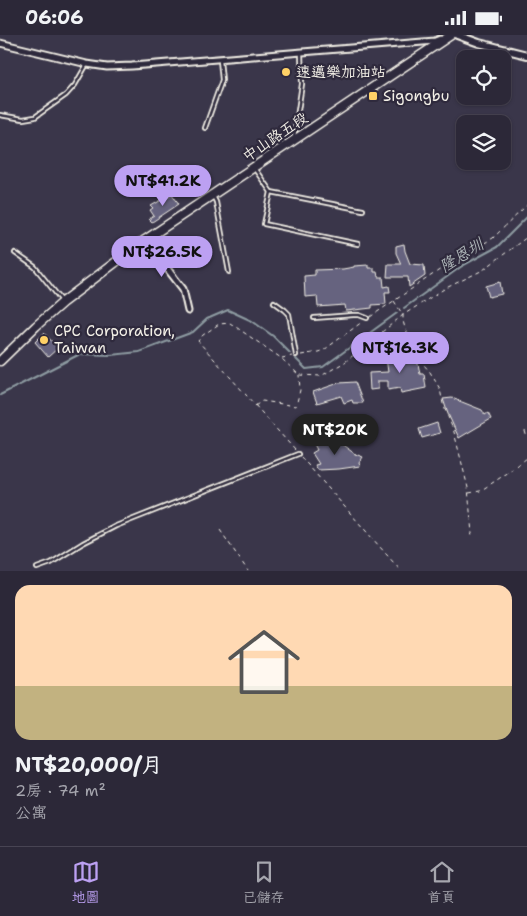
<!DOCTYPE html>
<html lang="zh-TW">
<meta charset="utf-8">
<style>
:root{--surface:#2c2838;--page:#343040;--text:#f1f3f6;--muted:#a6a6ae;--line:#484453;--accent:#bca0f2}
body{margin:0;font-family:"Shantell Sans","LXGW WenKai TC",sans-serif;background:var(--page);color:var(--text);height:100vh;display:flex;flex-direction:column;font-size:19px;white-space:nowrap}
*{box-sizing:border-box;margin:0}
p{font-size:16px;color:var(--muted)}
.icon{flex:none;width:28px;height:28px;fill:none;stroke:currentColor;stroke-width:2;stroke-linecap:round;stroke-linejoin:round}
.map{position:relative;height:536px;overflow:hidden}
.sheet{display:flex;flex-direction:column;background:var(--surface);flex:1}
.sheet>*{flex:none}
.tools{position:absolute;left:456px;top:15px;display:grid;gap:10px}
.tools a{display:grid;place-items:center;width:55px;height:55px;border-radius:10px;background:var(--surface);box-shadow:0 1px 4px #0004,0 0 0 1px var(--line);font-size:25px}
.price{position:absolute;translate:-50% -42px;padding:0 11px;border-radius:18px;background:var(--accent);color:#111;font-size:16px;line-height:32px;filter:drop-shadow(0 1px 2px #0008)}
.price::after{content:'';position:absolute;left:50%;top:30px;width:15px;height:11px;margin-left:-8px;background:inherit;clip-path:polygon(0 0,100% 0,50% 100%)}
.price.on{background:#222;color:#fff}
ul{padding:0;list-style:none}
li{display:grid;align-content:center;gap:10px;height:265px;padding:0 15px}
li+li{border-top:1px solid var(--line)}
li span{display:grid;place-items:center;height:155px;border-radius:15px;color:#555}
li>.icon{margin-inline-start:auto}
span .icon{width:90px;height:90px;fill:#fffc;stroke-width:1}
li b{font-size:21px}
.status{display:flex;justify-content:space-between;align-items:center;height:35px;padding:0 25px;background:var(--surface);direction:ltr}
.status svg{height:14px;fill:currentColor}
.tab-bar{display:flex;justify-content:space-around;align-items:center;height:70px;border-top:1px solid var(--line);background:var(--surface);font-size:14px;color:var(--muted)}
.tab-bar a{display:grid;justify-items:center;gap:2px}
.tab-bar .on{color:var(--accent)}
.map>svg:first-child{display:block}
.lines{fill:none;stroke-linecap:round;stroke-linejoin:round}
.stream{stroke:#8e9ca2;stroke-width:2}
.building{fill:#66647f;stroke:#f4f1e8}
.service-casing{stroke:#f4f1e8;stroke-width:6}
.minor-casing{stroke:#f4f1e8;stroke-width:9}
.tertiary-casing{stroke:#f4f1e8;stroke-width:10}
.primary-casing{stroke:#f4f1e8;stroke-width:11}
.path{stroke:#f4f1e8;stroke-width:1;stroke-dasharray:4 4;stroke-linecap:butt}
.service{stroke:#2f2a3d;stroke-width:2.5}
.minor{stroke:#2f2a3d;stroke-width:5}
.tertiary{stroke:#2f2a3d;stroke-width:6}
.primary{stroke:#2f2a3d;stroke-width:8}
.poi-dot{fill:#ffd166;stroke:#2f2a3d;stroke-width:2}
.labels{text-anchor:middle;stroke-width:4.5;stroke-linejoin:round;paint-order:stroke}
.poi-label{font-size:15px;fill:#f4f1e8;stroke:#2f2a3d;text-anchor:start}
.street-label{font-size:15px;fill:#f4f1e8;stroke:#2f2a3d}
.water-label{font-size:16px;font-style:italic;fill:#b0b8ba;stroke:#2f2a3d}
</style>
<div class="status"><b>06:06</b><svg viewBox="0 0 49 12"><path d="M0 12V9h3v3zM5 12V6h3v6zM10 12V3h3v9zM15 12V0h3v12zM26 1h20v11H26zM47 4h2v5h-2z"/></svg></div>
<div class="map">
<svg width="527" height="536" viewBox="0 0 527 536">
<rect width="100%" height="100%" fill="#3a364a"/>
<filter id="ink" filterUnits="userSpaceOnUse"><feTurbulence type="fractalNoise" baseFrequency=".02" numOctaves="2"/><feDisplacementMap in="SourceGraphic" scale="10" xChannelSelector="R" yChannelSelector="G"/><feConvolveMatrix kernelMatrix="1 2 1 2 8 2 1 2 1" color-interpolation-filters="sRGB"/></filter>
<g filter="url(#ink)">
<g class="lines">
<g class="stream">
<polyline points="404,273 462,231 497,212 527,182"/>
<polyline points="296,324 306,334 323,332 397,278"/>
<polyline points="0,360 80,319 111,320 139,317 193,297 207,284 228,275 252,286 273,301 290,318"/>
</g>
</g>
<g class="building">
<polygon points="172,159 179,169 152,187 149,184 154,181 150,175 153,173 151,171"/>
<polygon points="404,209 405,216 410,229 424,230 425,241 409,252 408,242 387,242 388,229 401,229 396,218 396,211"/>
<polygon points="368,230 368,233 374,233 374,237 377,237 378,242 383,242 384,252 389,251 390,257 385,257 386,269 372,270 372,273 346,276 345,270 318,272 317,261 305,262 304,241 315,240 315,235 343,234 354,232 354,231"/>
<polygon points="500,247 502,259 489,262 486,251"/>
<polygon points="44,298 58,313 48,322 35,307"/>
<polygon points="404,314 404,318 410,317 410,323 414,322 418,329 420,339 424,339 426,353 401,358 400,353 388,355 388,346 378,346 378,354 370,355 369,338 388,337 386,323 397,315"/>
<polygon points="355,347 363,368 353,368 352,365 344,368 341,361 317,368 313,357 339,348"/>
<polygon points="452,363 482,375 485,380 488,378 491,384 459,403 448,379 443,364"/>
<polygon points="437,388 440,398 422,403 419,394"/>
<polygon points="321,406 340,408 355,419 363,422 359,428 360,431 339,434 318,435 315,430 319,429 312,418 317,415 314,409"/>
</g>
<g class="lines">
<g class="service-casing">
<g id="service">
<polyline points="0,80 23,84 35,82 66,60 75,50 87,29"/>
<polyline points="205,93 222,45 220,25"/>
<polyline points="294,102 302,49 301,18"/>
<polyline points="254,133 271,157 363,175"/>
<polyline points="271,157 264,189 358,209"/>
<polyline points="213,161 216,167 229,237"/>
<polyline points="15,218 35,232 62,266"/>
<polyline points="274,267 285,275 289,279 296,320"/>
<polyline points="314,283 353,280 359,280 367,283"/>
<polyline points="37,533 51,528 83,508 116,491 298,419"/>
</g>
</g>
<g class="minor-casing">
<g id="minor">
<polyline points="0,8 87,29 107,32 132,31 435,6 440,4"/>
<polyline points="145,205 183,254 188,276"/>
</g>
</g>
<g class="tertiary-casing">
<polyline id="tertiary" points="457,0 479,8 527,20"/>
</g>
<g class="primary-casing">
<polyline id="primary" points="0,326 36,291 63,267 145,205 451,0"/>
</g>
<g class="path">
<polyline points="394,266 403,280 403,286 405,293 424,330 430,337 440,354 443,369 454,397 468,453 472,499 469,503"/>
<polyline points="370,282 444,232 493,203 527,170"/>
<polyline points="301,320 318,317 324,315 362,287"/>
<polyline points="282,323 292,321"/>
<polyline points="255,371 262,366 296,371 300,355 299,340"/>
<polyline points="525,396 527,403"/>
<polyline points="295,415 198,306 203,300 219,289 230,288 281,323 299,340 321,341 345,327 403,280 444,254 483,235 527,202"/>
<polyline points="301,422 401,536"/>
<polyline points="469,458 480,456 509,437 527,423"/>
<polyline points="220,495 248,536"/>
</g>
<use href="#service" class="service"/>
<use href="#minor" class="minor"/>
<use href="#tertiary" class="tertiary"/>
<use href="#primary" class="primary"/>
</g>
</g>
<g class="poi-dot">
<circle cx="286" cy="37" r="5"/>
<rect x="368" y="56" width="10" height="10" rx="2.5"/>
<circle cx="44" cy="305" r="5"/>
</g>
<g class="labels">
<g class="poi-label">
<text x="296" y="42">速邁樂加油站</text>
<text x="383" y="66">Sigongbu</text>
<text x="54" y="301">CPC Corporation,<tspan x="54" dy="17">Taiwan</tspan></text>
</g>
<g class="street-label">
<text transform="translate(275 102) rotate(-34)" y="5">中山路五段</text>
</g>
<g class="water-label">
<text transform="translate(461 220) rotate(-32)" y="6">隆恩圳</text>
</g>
</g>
</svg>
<div class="tools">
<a><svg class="icon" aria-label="locate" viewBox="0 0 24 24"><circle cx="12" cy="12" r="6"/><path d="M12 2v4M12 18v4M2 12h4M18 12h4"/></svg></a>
<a><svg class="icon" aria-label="layers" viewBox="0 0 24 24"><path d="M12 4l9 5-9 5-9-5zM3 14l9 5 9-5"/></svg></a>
</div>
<b class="price" style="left:163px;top:172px">NT$41.2K</b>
<b class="price" style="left:162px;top:243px">NT$26.5K</b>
<b class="price" style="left:400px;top:339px">NT$16.3K</b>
<b class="price on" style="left:335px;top:421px">NT$20K</b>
</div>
<section class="sheet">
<ul>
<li><span style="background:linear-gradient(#ffd9b3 65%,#c2b280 0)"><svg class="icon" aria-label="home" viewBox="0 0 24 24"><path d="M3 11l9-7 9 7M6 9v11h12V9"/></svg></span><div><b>NT$20,000/月</b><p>2房 · 74 m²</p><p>公寓</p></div></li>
</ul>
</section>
<nav class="tab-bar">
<a class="on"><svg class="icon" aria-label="map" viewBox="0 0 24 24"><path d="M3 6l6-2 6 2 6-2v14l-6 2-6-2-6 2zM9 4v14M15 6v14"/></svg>地圖</a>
<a><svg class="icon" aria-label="saved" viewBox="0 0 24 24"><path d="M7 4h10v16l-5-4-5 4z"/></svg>已儲存</a>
<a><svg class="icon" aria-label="home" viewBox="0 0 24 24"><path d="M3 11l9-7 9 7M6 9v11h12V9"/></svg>首頁</a>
</nav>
